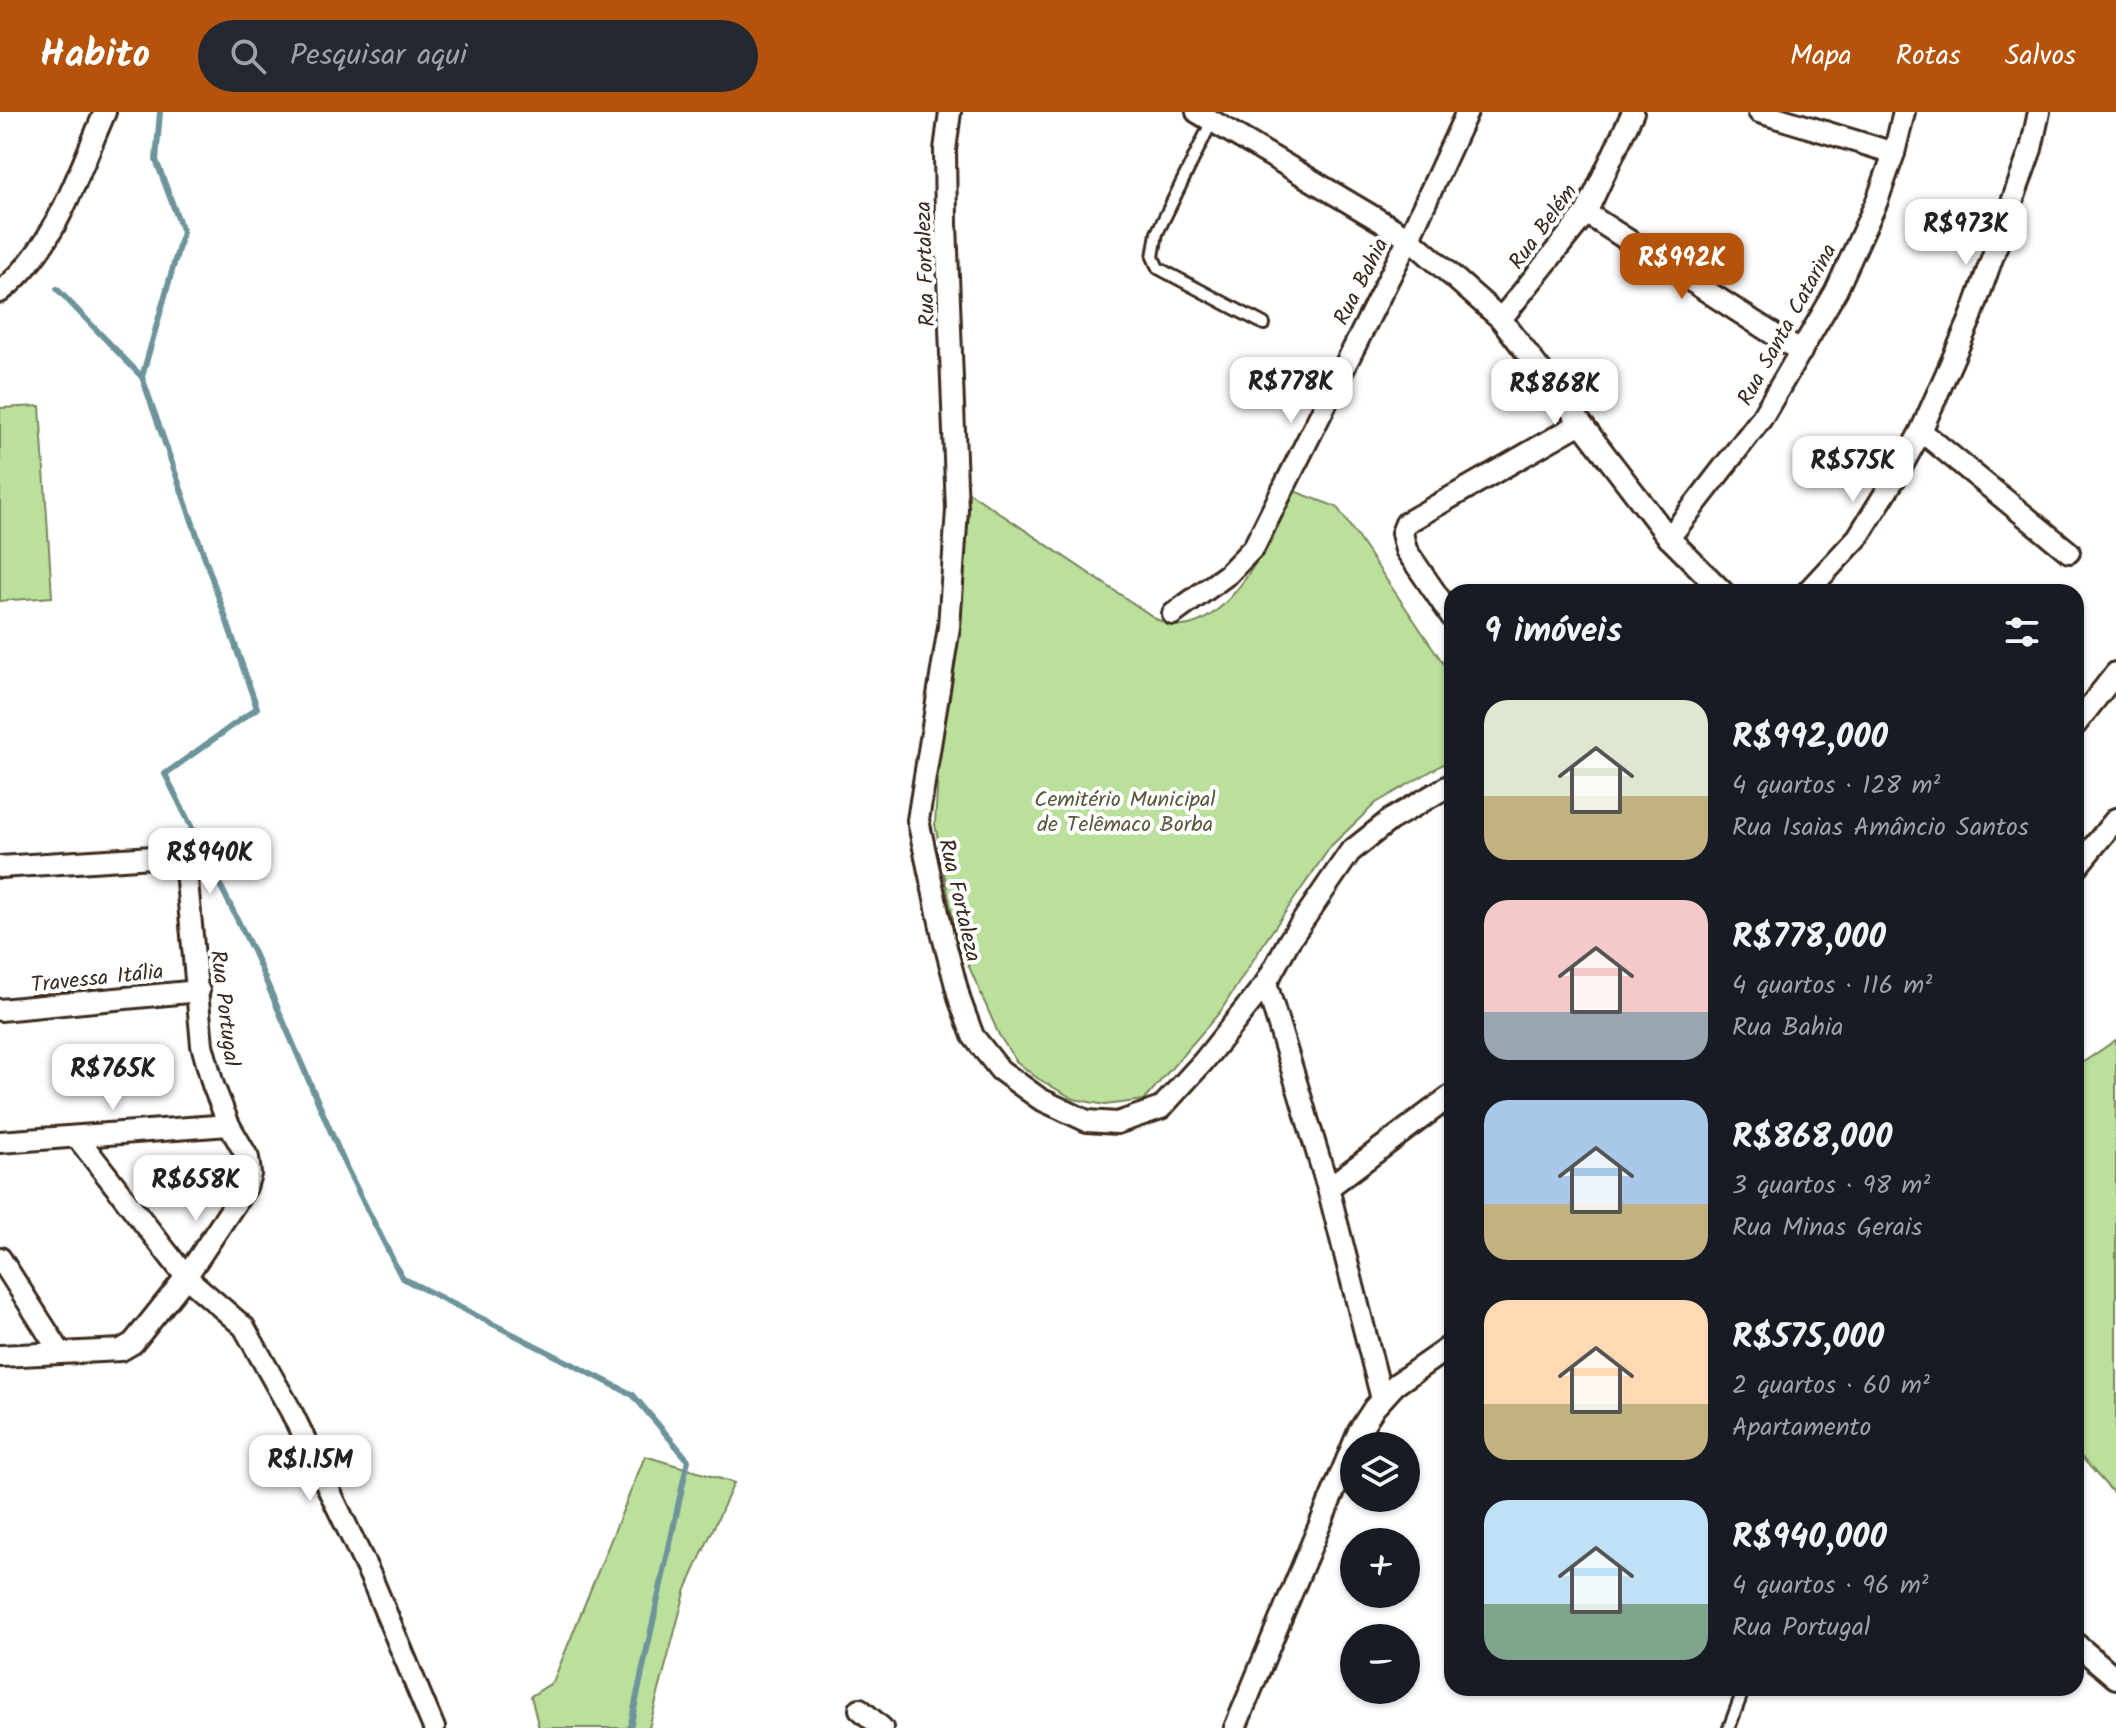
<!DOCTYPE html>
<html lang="pt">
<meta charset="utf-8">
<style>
:root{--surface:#171b24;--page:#242831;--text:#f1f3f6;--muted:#9ea1a6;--accent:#b45309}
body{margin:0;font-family:Kalam,sans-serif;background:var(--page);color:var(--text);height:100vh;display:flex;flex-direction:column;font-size:30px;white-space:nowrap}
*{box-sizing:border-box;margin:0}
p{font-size:26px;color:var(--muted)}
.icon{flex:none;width:44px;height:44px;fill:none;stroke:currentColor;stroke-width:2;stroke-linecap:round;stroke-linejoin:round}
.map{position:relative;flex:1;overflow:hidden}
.side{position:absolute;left:1444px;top:472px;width:640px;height:1112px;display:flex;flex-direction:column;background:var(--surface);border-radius:24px;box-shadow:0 2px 6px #0004}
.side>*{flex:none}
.tools{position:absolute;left:1340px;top:1320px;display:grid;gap:16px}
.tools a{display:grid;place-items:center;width:80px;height:80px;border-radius:50%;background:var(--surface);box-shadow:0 2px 6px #0004;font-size:40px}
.price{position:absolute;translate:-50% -68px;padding:0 18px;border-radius:16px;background:#fff;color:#222;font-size:26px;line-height:52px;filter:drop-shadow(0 2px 4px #0008)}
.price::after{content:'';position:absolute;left:50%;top:48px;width:24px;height:18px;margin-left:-12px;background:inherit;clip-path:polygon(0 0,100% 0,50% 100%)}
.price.current{background:var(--accent);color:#fff}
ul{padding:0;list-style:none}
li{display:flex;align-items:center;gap:24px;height:200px;padding:0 40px}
li span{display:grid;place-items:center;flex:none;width:224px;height:160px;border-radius:24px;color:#555}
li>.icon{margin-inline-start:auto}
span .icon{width:96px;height:96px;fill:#fffc;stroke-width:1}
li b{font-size:34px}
h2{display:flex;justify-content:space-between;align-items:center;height:96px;padding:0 40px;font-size:34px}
header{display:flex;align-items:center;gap:48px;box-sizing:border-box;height:112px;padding:0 40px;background:var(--accent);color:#fff}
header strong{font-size:38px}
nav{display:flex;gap:44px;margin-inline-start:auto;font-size:28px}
.search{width:560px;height:72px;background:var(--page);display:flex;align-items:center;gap:20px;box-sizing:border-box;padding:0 28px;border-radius:44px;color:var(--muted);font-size:30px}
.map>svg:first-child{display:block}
.green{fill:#bae09b;stroke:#7a855c;stroke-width:2}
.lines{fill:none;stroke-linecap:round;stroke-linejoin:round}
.stream{stroke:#6d949b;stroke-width:6}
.service-casing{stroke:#3b2a1e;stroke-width:16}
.minor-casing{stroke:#3b2a1e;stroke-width:26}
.service{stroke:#fff;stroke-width:10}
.minor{stroke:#fff;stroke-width:20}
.labels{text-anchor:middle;stroke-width:8;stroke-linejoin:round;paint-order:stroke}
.street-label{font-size:22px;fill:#3b2a1e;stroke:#fff}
.park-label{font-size:22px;fill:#5b583d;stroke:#fff}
</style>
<header>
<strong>Habito</strong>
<div class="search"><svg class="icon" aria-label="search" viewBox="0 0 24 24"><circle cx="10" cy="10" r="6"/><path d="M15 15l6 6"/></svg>Pesquisar aqui</div>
<nav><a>Mapa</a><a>Rotas</a><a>Salvos</a></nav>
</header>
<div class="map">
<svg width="2116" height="1616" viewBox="0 0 2116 1616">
<rect width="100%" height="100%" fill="#fff"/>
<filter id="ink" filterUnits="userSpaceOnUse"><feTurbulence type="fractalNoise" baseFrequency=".0125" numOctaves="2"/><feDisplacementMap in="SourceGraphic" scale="16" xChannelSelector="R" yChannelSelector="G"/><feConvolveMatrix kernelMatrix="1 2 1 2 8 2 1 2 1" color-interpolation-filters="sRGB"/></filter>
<g filter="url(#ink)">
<g class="green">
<polygon points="40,294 52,485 0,489 0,296"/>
<path d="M964,377L1158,508C1165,510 1175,515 1182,514C1234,510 1273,420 1294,379L1337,395L1452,564V647L1376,691L1331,734L1266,828L1220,900L1144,988L1105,993L1074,987L1037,966L1016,949L999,923L956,825L935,712L941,611Z"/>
<polygon points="2116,928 2116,1384 2076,1339 2076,955"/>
<polygon points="645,1344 734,1371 686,1477 649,1616 539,1616 531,1584 553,1570"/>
</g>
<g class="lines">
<g class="stream">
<polyline points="160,0 156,48 183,120 142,265 257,596 165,662 254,841 346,1055 402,1166 633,1283 688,1348 630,1616"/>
<polyline points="57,177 142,265"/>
</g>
<g class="service-casing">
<g id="service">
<polyline points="1212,9 1157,121 1153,145 1158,156 1264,212"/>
<polyline points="1729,1616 1744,1576"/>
</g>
</g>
<g class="minor-casing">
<g id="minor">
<polyline points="950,0 945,38 946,112 957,398 949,515 918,708 943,824 960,889 973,924 1000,958 1040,987 1087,1009 1117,1011 1161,996 1203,950 1266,871 1289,829 1350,740 1390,708 1452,672"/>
<polyline points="1197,0 1409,126 1501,207 1669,426 1723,480"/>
<polyline points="1759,0 1894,41"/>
<polyline points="1586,101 1801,240"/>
<path d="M0,180C56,136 77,63 105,0"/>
<polyline points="1501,207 1586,101 1633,0"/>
<polyline points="1921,319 2069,440"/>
<polyline points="1669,426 1761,307 1836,179 1877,89 1894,41 1904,0"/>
<polyline points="1807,480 1858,425 1898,361 1921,319 1970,208 2031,37 2039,0"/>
<polyline points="1173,502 1228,462 1254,435 1409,126 1467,0"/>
<polyline points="1452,505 1406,438 1402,421 1406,411 1579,312"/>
<polyline points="2076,612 2116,561"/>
<polyline points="0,755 153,745 175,749 186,758 202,933 213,973 229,1013 248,1046 250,1062 246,1075 186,1165 133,1231 121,1238 0,1244"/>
<polyline points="2076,756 2116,707"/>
<polyline points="1266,871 1328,1076 1382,1287"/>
<polyline points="0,898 199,879"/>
<polyline points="77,1025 186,1165 244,1215 291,1299 371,1465 434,1616"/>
<polyline points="0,1030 229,1013"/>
<polyline points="1328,1076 1452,983"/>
<polyline points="0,1146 60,1240"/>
<polyline points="2076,1532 2116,1566"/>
<polyline points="860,1597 882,1616"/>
<polyline points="1235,1616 1359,1319 1374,1296 1395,1273 1452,1233"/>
</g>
</g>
<use href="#service" class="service"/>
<use href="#minor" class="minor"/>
</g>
</g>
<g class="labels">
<g class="street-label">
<text transform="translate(1542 114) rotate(-54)" y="8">Rua Belém</text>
<text transform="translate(924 152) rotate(-92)" y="8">Rua Fortaleza</text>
<text transform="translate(1360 169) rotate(-63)" y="8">Rua Bahia</text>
<text transform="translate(1786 212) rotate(-61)" y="8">Rua Santa Catarina</text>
<text transform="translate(961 788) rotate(77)" y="8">Rua Fortaleza</text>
<text transform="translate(97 865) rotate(-6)" y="8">Travessa Itália</text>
<text transform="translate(226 896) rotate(83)" y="8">Rua Portugal</text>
</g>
<g class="park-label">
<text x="1125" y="694">Cemitério Municipal<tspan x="1125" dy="25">de Telêmaco Borba</tspan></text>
</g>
</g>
</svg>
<div class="tools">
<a><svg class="icon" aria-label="layers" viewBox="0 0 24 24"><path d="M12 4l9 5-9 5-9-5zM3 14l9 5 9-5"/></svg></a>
<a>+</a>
<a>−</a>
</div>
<b class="price" style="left:1966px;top:155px">R$973K</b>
<b class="price current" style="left:1682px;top:189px">R$992K</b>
<b class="price" style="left:1291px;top:313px">R$778K</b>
<b class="price" style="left:1555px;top:315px">R$868K</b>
<b class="price" style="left:1853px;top:392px">R$575K</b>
<b class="price" style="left:210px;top:784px">R$940K</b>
<b class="price" style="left:113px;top:1000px">R$765K</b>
<b class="price" style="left:196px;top:1111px">R$658K</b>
<b class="price" style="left:310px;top:1391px">R$1.15M</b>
<section class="side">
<h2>9 imóveis<svg class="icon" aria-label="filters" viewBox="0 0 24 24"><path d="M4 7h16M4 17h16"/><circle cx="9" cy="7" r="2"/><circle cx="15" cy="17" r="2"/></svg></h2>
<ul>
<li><span style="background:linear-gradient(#dfe7d0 60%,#c2b280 0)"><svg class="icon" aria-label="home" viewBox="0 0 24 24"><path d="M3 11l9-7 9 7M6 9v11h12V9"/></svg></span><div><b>R$992,000</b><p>4 quartos · 128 m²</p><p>Rua Isaias Amâncio Santos</p></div></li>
<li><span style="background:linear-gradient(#f6c9c9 70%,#9aa5b1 0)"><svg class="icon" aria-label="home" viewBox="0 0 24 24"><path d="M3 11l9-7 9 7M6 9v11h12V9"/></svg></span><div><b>R$778,000</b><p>4 quartos · 116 m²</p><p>Rua Bahia</p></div></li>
<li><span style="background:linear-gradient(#a9c7e8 65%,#c2b280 0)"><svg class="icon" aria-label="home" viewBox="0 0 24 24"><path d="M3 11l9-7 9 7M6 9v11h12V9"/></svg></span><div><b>R$868,000</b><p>3 quartos · 98 m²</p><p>Rua Minas Gerais</p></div></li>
<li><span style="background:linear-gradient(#ffd9b3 65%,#c2b280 0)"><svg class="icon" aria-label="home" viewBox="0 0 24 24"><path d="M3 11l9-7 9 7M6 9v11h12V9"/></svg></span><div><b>R$575,000</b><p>2 quartos · 60 m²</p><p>Apartamento</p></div></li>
<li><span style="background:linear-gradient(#bfe0f5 65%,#7fa58c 0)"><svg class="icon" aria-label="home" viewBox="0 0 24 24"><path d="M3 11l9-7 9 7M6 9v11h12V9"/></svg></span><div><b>R$940,000</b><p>4 quartos · 96 m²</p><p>Rua Portugal</p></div></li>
</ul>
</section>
</div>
